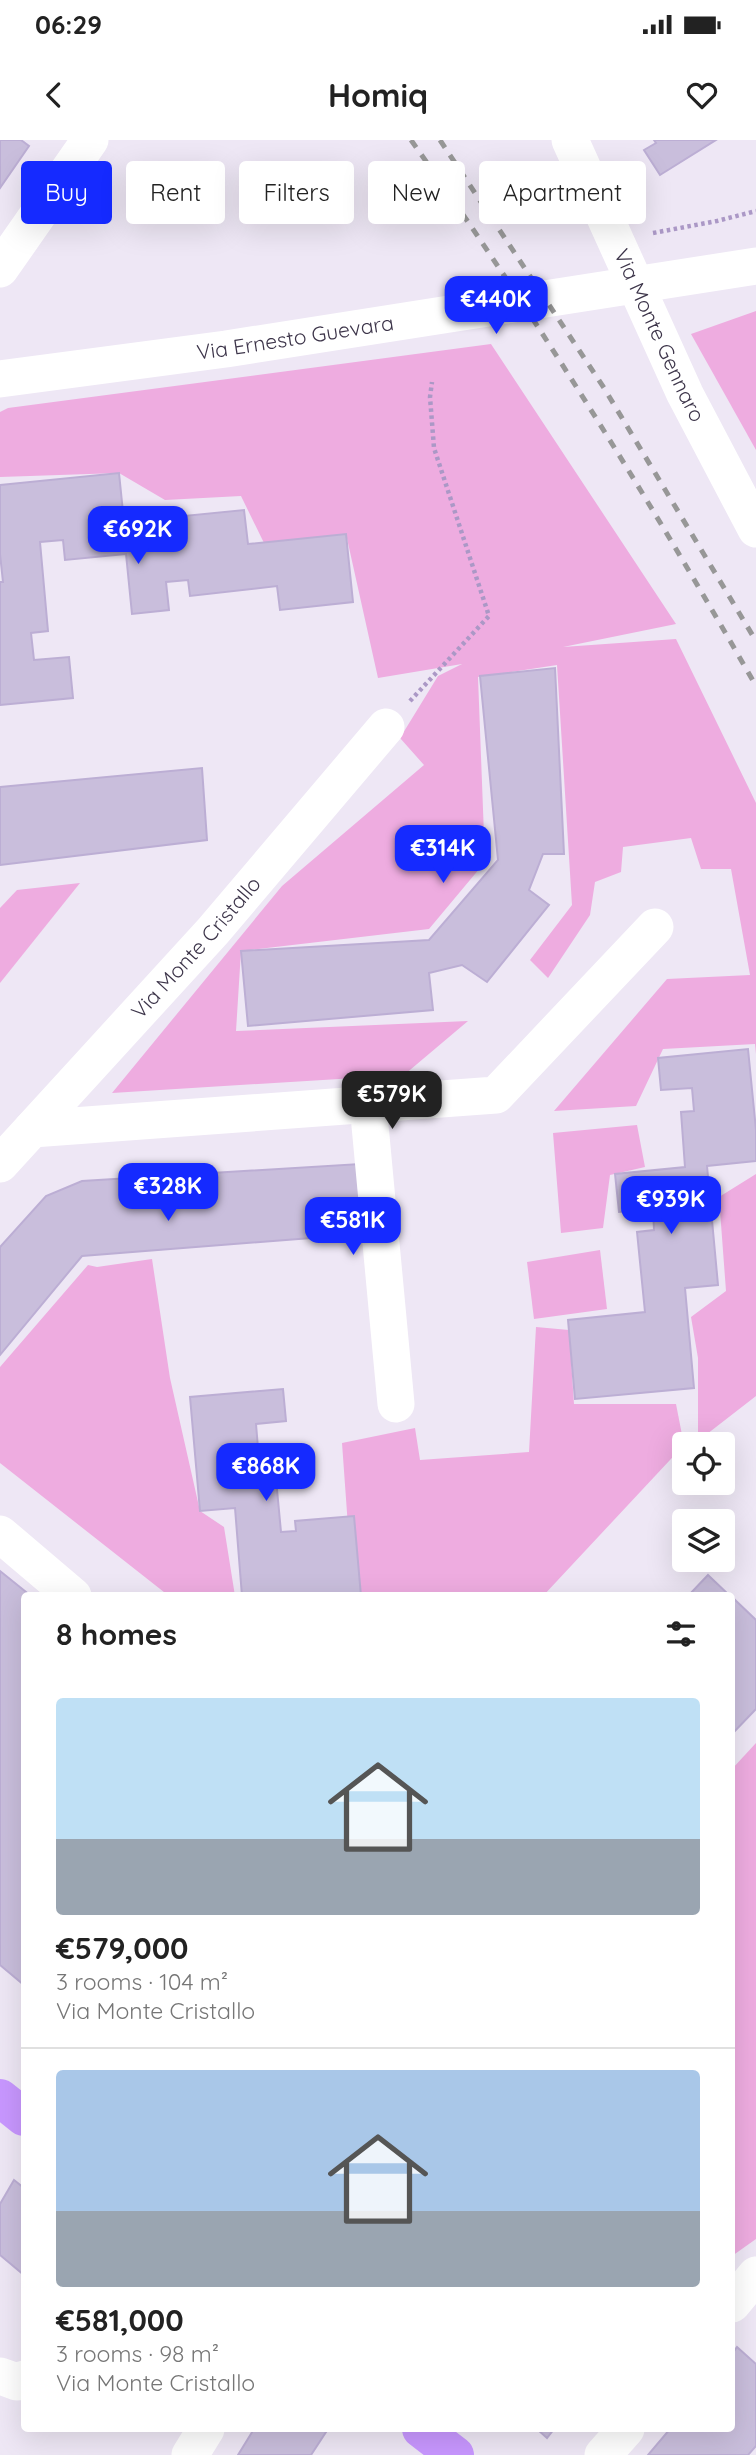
<!DOCTYPE html>
<meta charset="utf-8">
<style>
:root{--surface:#fff;--page:#f6f6f6;--text:#222;--muted:#767676;--line:#e0e0e0;--accent:#152aff}
body{margin:0;font-family:Quicksand,sans-serif;background:var(--page);color:var(--text);height:100vh;display:flex;flex-direction:column;font-size:26px;white-space:nowrap}
*{box-sizing:border-box;margin:0}
p{font-size:23px;color:var(--muted)}
.icon{flex:none;width:38px;height:38px;fill:none;stroke:currentColor;stroke-width:2;stroke-linecap:round;stroke-linejoin:round}
.map{position:relative;flex:1;overflow:hidden}
.details{position:absolute;left:21px;top:1452px;width:714px;height:840px;display:flex;flex-direction:column;background:var(--surface);border-radius:7px;box-shadow:0 7px 28px #0002}
.details>*{flex:none}
.banner{position:absolute;left:21px;top:21px;width:714px;height:63px;display:flex;gap:14px}
.buttons{position:absolute;left:672px;top:1292px;display:grid;gap:14px}
.buttons a{display:grid;place-items:center;width:63px;height:63px;border-radius:7px;background:var(--surface);box-shadow:0 7px 28px #0002;font-size:35px}
.price{position:absolute;translate:-50% -60px;padding:0 16px;border-radius:14px;background:var(--accent);color:#fff;font-size:23px;line-height:46px;filter:drop-shadow(0 2px 4px #0008)}
.price::after{content:'';position:absolute;left:50%;top:42px;width:21px;height:16px;margin-left:-10px;background:inherit;clip-path:polygon(0 0,100% 0,50% 100%)}
.price.active{background:#222;color:#fff}
ul{padding:0;list-style:none}
li{display:grid;align-content:center;gap:14px;height:371px;padding:0 35px}
li+li{border-top:2px solid var(--line)}
li span{display:grid;place-items:center;height:217px;border-radius:7px;color:#555}
li>.icon{margin-inline-start:auto}
span .icon{width:126px;height:126px;fill:#fffc;stroke-width:1}
li b{font-size:30px}
h2{display:flex;justify-content:space-between;align-items:center;height:84px;padding:0 35px;font-size:30px}
.tag{padding:0 24px;border-radius:7px;background:var(--surface);box-shadow:0 7px 28px #0002;font-size:24px;line-height:63px}
.tag.active{background:var(--accent);color:#fff}
.status{display:flex;justify-content:space-between;align-items:center;height:49px;padding:0 35px;background:var(--surface);direction:ltr}
.status svg{height:19px;fill:currentColor}
header{display:flex;justify-content:space-between;align-items:center;height:91px;padding:0 35px;background:var(--surface);font-size:32px;font-weight:700}
.map>svg:first-child{display:block}
.green{fill:#eeace0}
.building{fill:#c9bedc;stroke:#bcaed4;stroke-width:2}
.lines{fill:none;stroke-linecap:round;stroke-linejoin:round}
.path{stroke:#ab98c6;stroke-width:4.5;stroke-dasharray:3.5 3.5;stroke-linecap:butt}
.minor{stroke:#fff;stroke-width:37}
.major{stroke:#c897ff;stroke-width:38}
.rail{stroke:#979797;stroke-width:5;stroke-dasharray:9 9;stroke-linecap:butt}
.labels{text-anchor:middle;stroke-width:5;stroke-linejoin:round;paint-order:stroke}
.street-label{font-size:21px;fill:#3d354a;stroke:#fff}
</style>
<div class="status"><b>06:29</b><svg viewBox="0 0 49 12"><path d="M0 12V9h3v3zM5 12V6h3v6zM10 12V3h3v9zM15 12V0h3v12zM26 1h20v11H26zM47 4h2v5h-2z"/></svg></div>
<header><svg class="icon" aria-label="back" viewBox="0 0 24 24"><path d="M15 5l-7 7 7 7"/></svg>Homiq<svg class="icon" aria-label="heart" viewBox="0 0 24 24"><path d="M12 20l-8-8c-3-5 5-10 8-4 3-6 11-1 8 4z"/></svg></header>
<div class="map">
<svg width="756" height="2315" viewBox="0 0 756 2315">
<rect width="100%" height="100%" fill="#eee7f5"/>
<g class="green">
<polygon points="756,171 756,310 691,194"/>
<polygon points="491,204 676,484 563,507 676,499 756,663 756,914 755,904 663,909 636,966 554,971 667,839 750,835 731,729 701,729 691,698 623,707 621,732 595,742 590,775 548,838 530,820 572,765 557,525 478,537 485,722 429,789 241,811 236,891 468,881 404,935 112,953 282,746 424,625 400,598 438,536 462,524 378,538 346,394 264,403 241,356 165,360 119,333 0,337 0,272 8,268"/>
<polygon points="80,743 0,843 0,768 17,750"/>
<polygon points="637,985 645,1027 610,1035 603,1088 561,1093 553,993"/>
<polygon points="756,1034 756,1256 698,1301 698,1218 691,1177 726,1151 719,1057"/>
<polygon points="600,1110 607,1169 534,1179 527,1122"/>
<polygon points="152,1119 170,1238 200,1371 224,1387 235,1456 169,1456 0,1323 0,1227 88,1125 97,1127"/>
<polygon points="536,1187 569,1190 574,1264 676,1264 684,1305 543,1456 353,1456 342,1303 415,1288 420,1320 529,1312"/>
<polygon points="756,1603 756,2099 732,2116 732,1629"/>
</g>
<g class="building">
<polygon points="0,0 21,0 29,6 0,48"/>
<polygon points="654,0 716,0 660,35 644,10 656,3"/>
<polygon points="119,333 124,382 244,370 248,404 346,394 353,462 280,470 277,446 190,456 188,440 166,442 169,470 132,474 126,414 65,420 63,400 40,402 48,491 31,493 34,520 69,517 73,558 0,565 0,442 3,442 0,414 0,345"/>
<polygon points="555,528 564,714 543,714 529,750 549,765 487,842 462,825 429,833 433,870 248,886 241,811 429,800 498,720 480,536"/>
<polygon points="202,628 207,700 0,725 0,647"/>
<polygon points="748,909 756,990 756,1021 707,1026 718,1145 685,1148 694,1248 575,1259 568,1180 645,1172 637,1092 654,1090 653,1069 619,1072 615,1034 685,1027 681,972 694,971 692,948 661,950 658,918"/>
<polygon points="360,1024 362,1094 82,1116 0,1215 0,1107 46,1056 82,1041"/>
<polygon points="283,1249 286,1281 256,1284 258,1308 273,1307 281,1392 296,1391 295,1381 354,1376 361,1456 242,1456 235,1368 200,1371 190,1257"/>
<polygon points="0,1431 31,1456 24,1456 24,1845 0,1825"/>
<polygon points="708,1435 730,1456 688,1456"/>
<polygon points="732,1457 756,1480 756,1569 732,1594"/>
<polygon points="14,2040 24,2048 24,2135 0,2115 0,2064"/>
<polygon points="737,2207 756,2224 756,2306 748,2315 648,2315 670,2289 732,2289 732,2214"/>
<polygon points="254,2289 328,2289 311,2315 238,2315"/>
<polygon points="537,2289 554,2289 547,2298"/>
</g>
<g class="lines">
<g class="path">
<polyline points="653,93 717,81 756,71"/>
<polyline points="410,561 489,476 434,308 430,257 432,242"/>
</g>
<g class="minor">
<path id="s1" d="M570,0L685,254L756,389"/>
<polyline points="0,129 90,0"/>
<path id="s2" d="M0,239L226,209L756,126"/>
<polyline points="368,964 396,1264"/>
<polyline points="32,989 496,955 655,787"/>
<path id="s3" d="M0,1024L213,791L386,587"/>
<polyline points="0,1394 73,1456"/>
<polyline points="732,2164 756,2135"/>
<polyline points="0,2236 17,2242 24,2239"/>
<polyline points="190,2315 206,2289"/>
<polyline points="603,2315 626,2289"/>
</g>
<g class="major">
<polyline points="0,1958 24,1977"/>
<polyline points="421,2289 455,2315"/>
</g>
<g class="rail">
<path d="M411,0C536,176 649,359 756,546"/>
<polyline points="440,0 604,248 756,501"/>
</g>
</g>
<g class="labels">
<g class="street-label">
<text dy="7" stroke="none"><textPath href="#s1" startOffset="215">Via Monte Gennaro</textPath></text>
<text dy="7" stroke="none"><textPath href="#s2" startOffset="298">Via Ernesto Guevara</textPath></text>
<text dy="7" stroke="none"><textPath href="#s3" startOffset="292">Via Monte Cristallo</textPath></text>
</g>
</g>
</svg>
<div class="buttons">
<a><svg class="icon" aria-label="locate" viewBox="0 0 24 24"><circle cx="12" cy="12" r="6"/><path d="M12 2v4M12 18v4M2 12h4M18 12h4"/></svg></a>
<a><svg class="icon" aria-label="layers" viewBox="0 0 24 24"><path d="M12 4l9 5-9 5-9-5zM3 14l9 5 9-5"/></svg></a>
</div>
<b class="price" style="left:496px;top:196px">€440K</b>
<b class="price" style="left:138px;top:426px">€692K</b>
<b class="price" style="left:443px;top:745px">€314K</b>
<b class="price active" style="left:392px;top:991px">€579K</b>
<b class="price" style="left:168px;top:1083px">€328K</b>
<b class="price" style="left:671px;top:1096px">€939K</b>
<b class="price" style="left:353px;top:1117px">€581K</b>
<b class="price" style="left:266px;top:1363px">€868K</b>
<div class="banner">
<a class="tag active">Buy</a>
<a class="tag">Rent</a>
<a class="tag">Filters</a>
<a class="tag">New</a>
<a class="tag">Apartment</a>
</div>
<section class="details">
<h2>8 homes<svg class="icon" aria-label="filters" viewBox="0 0 24 24"><path d="M4 7h16M4 17h16"/><circle cx="9" cy="7" r="2"/><circle cx="15" cy="17" r="2"/></svg></h2>
<ul>
<li><span style="background:linear-gradient(#bfe0f5 65%,#9aa5b1 0)"><svg class="icon" aria-label="home" viewBox="0 0 24 24"><path d="M3 11l9-7 9 7M6 9v11h12V9"/></svg></span><div><b>€579,000</b><p>3 rooms · 104 m²</p><p>Via Monte Cristallo</p></div></li>
<li><span style="background:linear-gradient(#a9c7e8 65%,#9aa5b1 0)"><svg class="icon" aria-label="home" viewBox="0 0 24 24"><path d="M3 11l9-7 9 7M6 9v11h12V9"/></svg></span><div><b>€581,000</b><p>3 rooms · 98 m²</p><p>Via Monte Cristallo</p></div></li>
</ul>
</section>
</div>
